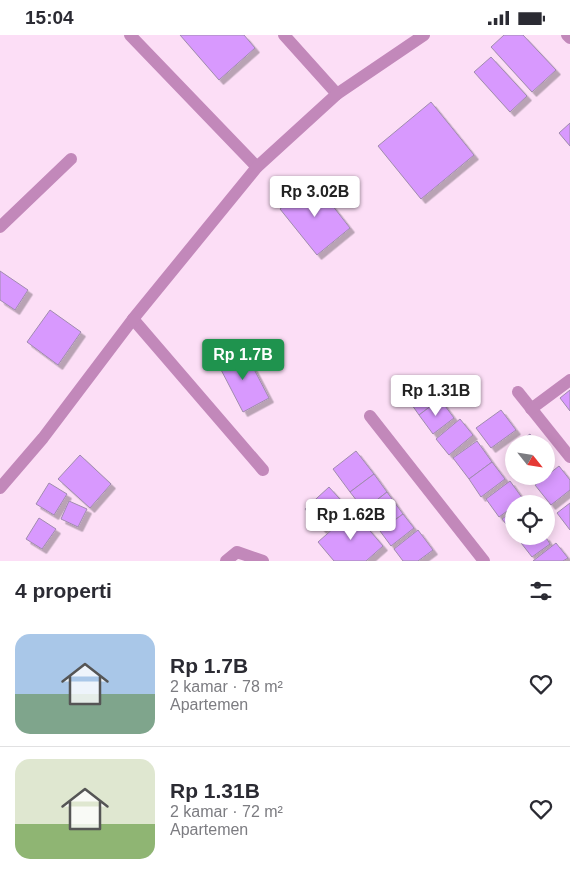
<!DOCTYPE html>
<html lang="id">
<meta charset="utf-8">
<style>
:root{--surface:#fff;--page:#f2f2f3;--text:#2b2b33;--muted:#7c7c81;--line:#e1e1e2;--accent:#1f934e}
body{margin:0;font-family:Arial,sans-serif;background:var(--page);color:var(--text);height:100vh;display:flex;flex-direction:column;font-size:19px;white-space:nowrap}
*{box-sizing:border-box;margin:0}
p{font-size:16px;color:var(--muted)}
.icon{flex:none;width:28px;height:28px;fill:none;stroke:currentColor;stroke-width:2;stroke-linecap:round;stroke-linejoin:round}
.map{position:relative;height:526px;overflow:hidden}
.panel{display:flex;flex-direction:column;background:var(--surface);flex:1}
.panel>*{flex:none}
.needle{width:32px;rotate:120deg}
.buttons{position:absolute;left:505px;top:400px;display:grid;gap:10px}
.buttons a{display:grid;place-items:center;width:50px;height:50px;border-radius:50%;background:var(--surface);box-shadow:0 2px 12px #0003;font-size:25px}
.price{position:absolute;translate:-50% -42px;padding:0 11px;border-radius:5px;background:#fff;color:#222;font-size:16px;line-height:32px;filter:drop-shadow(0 1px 2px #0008)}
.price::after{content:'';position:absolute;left:50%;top:30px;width:15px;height:11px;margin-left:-8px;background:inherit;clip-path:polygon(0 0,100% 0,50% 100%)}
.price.selected{background:var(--accent);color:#fff}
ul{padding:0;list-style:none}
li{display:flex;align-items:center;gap:15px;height:125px;padding:0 15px}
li+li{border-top:1px solid var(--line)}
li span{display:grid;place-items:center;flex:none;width:140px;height:100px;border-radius:15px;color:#555}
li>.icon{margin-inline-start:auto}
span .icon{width:60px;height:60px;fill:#fffc;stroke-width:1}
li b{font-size:21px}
h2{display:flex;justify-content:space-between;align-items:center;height:60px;padding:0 15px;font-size:21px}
.status{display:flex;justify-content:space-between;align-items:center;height:35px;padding:0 25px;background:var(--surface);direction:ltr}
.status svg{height:14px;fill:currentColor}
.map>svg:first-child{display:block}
.building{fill:#d899fe;stroke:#a08bae;filter:url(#shadow)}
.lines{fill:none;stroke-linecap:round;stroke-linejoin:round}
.minor{stroke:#c288ba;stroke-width:12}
</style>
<div class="status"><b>15:04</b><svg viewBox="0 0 49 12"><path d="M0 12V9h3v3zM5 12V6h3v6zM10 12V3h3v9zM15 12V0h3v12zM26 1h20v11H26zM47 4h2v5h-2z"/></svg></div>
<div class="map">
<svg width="570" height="526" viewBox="0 0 570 526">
<defs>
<filter id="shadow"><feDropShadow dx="4.5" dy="4.5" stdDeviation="0" flood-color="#0004"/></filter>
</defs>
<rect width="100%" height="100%" fill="#fcdef6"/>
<g class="building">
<polygon points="180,0 244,0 255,13 219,45"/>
<polygon points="504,0 523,0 556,35 532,57 491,12"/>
<polygon points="491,22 527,61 510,77 474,37"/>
<polygon points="431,67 474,120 421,164 378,111"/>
<polygon points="570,88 570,111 559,98"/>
<polygon points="314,147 350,193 317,220 280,174"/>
<polygon points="0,236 28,255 15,275 0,265"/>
<polygon points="50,275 81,297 58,330 27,307"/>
<polygon points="244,315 269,363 243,377 218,329"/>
<polygon points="426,345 440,364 419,380 405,360"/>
<polygon points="570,355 570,376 560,363"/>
<polygon points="440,364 454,383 433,399 419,380"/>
<polygon points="501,375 516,395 491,413 476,393"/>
<polygon points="460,384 473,400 449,420 436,404"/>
<polygon points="530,399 536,409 516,409"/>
<polygon points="477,406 492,427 469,444 453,423"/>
<polygon points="356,416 374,439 350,457 333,434"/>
<polygon points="80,420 111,449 90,473 58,444"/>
<polygon points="492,427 505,444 481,462 469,444"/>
<polygon points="559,431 570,445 570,455 551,470 535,450"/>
<polygon points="374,439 387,457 364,475 350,457"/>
<polygon points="510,446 523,464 514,469 514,471 499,482 486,464"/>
<polygon points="49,448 67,459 54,480 36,469"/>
<polygon points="329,452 347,472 322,494 305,474"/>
<polygon points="387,457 403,479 380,496 364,475"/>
<polygon points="69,466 87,474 78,492 61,484"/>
<polygon points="570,468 570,495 557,478"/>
<polygon points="514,475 514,499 502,484"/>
<polygon points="353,476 383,511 366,526 334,526 318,507"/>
<polygon points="403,479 414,493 391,511 380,496"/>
<polygon points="39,483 56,494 42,514 26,504"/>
<polygon points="418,495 433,515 418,526 403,526 394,514"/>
<polygon points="522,501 545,501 550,509 532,522 518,504"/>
<polygon points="556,508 568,523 563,526 533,526"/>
</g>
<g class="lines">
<g class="minor">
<polyline points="130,0 257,132"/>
<polyline points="284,0 337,59"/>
<polyline points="567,0 570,3"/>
<polyline points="0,192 71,124"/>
<polyline points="133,284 263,435"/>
<polyline points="518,357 570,422"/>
<polyline points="531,374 570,345"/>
<polyline points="370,381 484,526"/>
<polyline points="0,453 43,403 133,284 257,132 337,59 424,0"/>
<polyline points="226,526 237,517 263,526"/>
</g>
</g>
</svg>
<div class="buttons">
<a><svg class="needle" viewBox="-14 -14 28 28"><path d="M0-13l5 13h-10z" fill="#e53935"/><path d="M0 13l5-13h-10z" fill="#7c7c81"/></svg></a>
<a><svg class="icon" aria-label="locate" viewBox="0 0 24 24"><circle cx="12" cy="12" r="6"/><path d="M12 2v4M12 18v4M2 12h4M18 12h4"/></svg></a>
</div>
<b class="price" style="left:315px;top:183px">Rp 3.02B</b>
<b class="price selected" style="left:243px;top:346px">Rp 1.7B</b>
<b class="price" style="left:436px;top:382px">Rp 1.31B</b>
<b class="price" style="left:351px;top:506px">Rp 1.62B</b>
</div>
<section class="panel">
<h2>4 properti<svg class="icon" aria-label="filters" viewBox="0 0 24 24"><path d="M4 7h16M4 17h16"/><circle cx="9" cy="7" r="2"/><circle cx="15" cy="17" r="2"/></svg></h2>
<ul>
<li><span style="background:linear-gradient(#a9c7e8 60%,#7fa58c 0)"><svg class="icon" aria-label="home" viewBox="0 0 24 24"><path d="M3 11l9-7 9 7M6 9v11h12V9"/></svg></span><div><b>Rp 1.7B</b><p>2 kamar · 78 m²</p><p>Apartemen</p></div><svg class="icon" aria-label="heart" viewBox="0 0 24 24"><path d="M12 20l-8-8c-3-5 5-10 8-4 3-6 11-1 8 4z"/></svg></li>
<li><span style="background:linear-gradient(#dfe7d0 65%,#8fb573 0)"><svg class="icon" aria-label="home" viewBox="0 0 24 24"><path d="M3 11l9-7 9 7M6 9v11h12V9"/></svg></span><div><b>Rp 1.31B</b><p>2 kamar · 72 m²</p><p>Apartemen</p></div><svg class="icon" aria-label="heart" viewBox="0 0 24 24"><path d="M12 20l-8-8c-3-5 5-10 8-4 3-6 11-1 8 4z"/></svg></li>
</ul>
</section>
